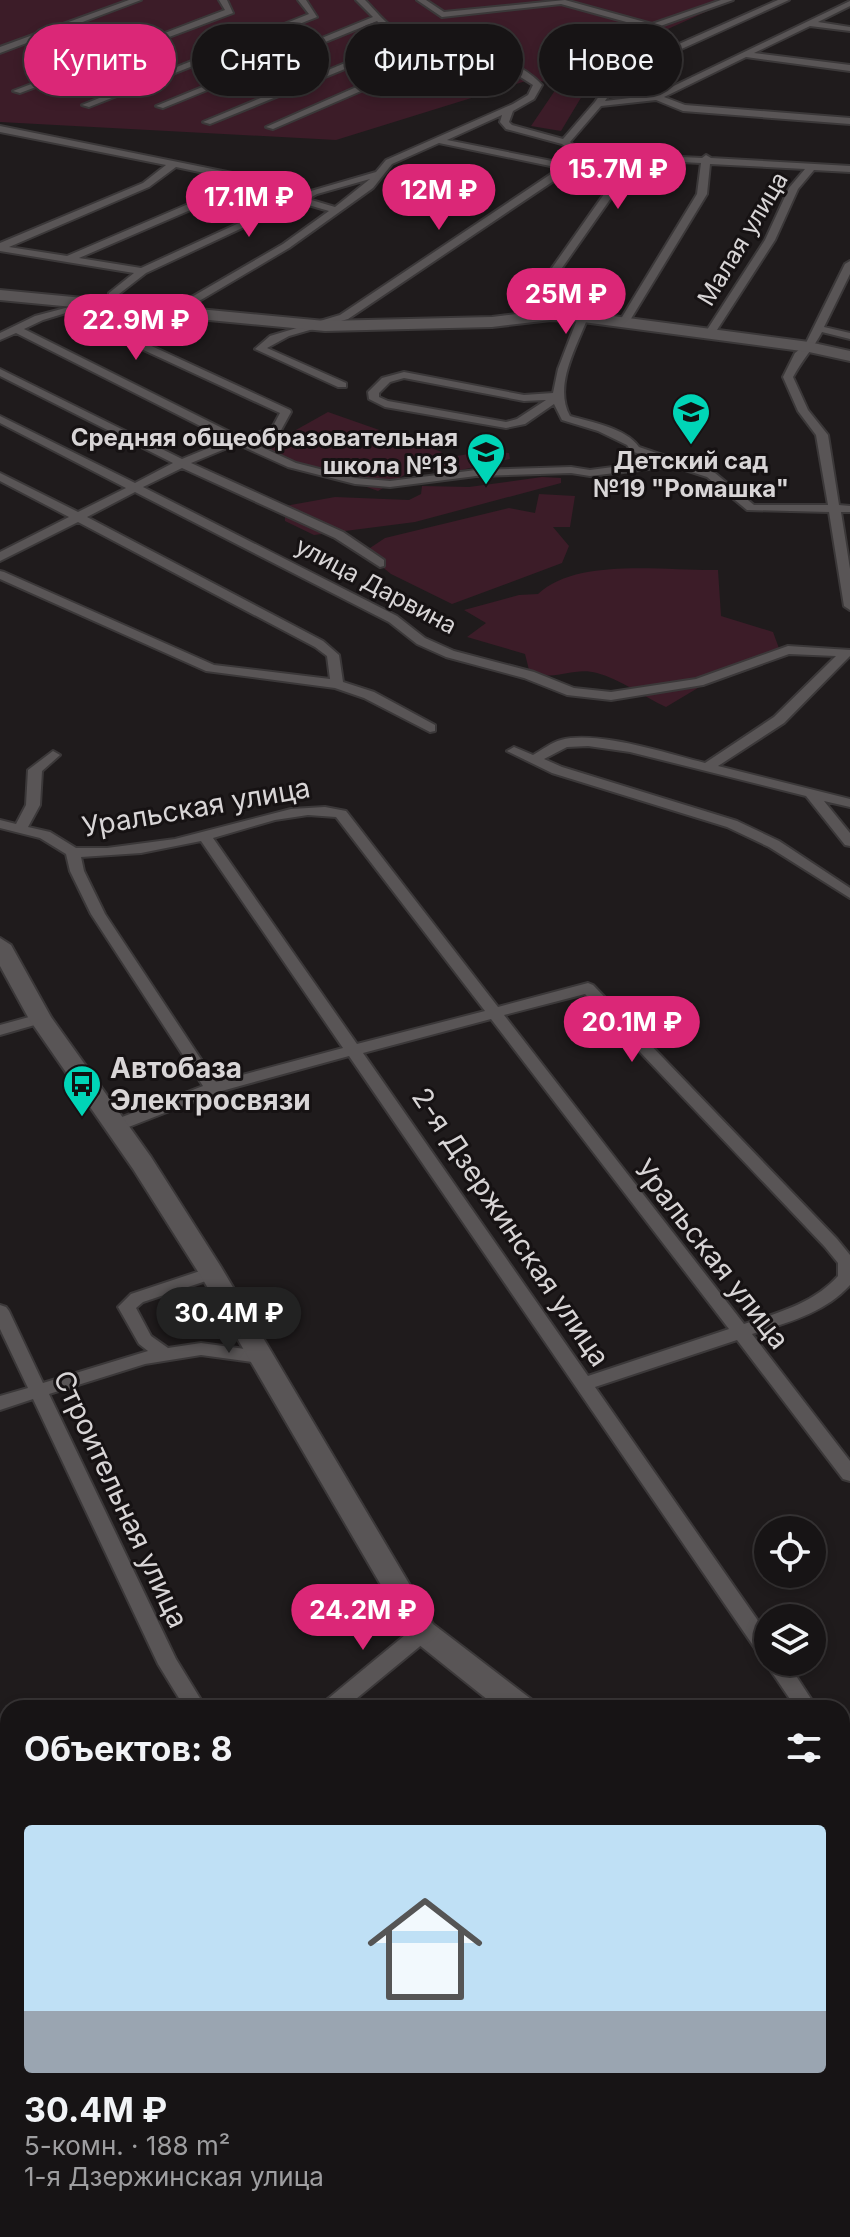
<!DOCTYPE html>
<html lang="ru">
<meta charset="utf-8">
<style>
:root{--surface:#171415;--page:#242122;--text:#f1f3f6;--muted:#9e9ea0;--line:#363334;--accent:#db2777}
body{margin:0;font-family:Inter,sans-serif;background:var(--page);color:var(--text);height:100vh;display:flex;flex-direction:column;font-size:30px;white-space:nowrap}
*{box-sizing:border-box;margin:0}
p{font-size:26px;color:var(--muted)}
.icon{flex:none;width:44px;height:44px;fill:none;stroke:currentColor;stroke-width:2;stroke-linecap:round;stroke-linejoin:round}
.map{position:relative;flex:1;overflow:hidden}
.sheet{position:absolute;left:0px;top:1700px;width:850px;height:538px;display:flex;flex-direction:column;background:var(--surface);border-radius:24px 24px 0 0;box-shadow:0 4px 12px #0003,0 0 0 2px var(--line)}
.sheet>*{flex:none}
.top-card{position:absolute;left:24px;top:24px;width:802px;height:72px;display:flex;gap:16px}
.fabs{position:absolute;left:754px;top:1516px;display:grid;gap:16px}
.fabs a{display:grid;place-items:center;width:72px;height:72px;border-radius:50%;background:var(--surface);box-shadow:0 4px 12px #0003,0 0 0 2px var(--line);font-size:40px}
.price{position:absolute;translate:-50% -68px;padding:0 18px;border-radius:28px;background:var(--accent);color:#fff;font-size:26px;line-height:52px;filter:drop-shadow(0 2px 4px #0008)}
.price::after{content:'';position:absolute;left:50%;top:48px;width:24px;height:18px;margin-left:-12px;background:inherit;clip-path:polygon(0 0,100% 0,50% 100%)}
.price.active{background:#222;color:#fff}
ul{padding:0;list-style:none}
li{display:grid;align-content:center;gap:16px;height:424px;padding:0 24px}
li span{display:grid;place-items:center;height:248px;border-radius:8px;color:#555}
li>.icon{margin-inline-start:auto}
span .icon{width:144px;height:144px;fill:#fffc;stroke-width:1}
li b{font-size:34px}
h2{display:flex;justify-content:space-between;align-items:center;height:96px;padding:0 24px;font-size:34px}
.chip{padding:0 28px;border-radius:36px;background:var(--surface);box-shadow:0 4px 12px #0003,0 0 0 2px var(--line);font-size:28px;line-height:72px}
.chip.active{background:var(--accent);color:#fff}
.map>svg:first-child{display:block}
.green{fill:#3c1c28}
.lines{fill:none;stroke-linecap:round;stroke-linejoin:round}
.street-casing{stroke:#3b3839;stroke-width:4}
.secondary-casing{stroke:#3b3839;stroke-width:4}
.street{fill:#595556;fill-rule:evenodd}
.secondary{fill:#595556;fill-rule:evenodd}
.labels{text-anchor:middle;stroke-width:6;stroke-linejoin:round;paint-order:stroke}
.far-street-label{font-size:24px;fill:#d8d5d6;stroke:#161213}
.far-poi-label{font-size:24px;font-weight:bold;fill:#d8d5d6;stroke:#161213;text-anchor:end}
.street-label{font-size:28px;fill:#d8d5d6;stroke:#161213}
.poi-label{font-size:28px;font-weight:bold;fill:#d8d5d6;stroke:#161213;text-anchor:start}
</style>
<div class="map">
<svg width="850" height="2237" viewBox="0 0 850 2237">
<rect width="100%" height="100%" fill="#1f1b1c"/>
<g class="green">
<polygon points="0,0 732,0 659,33 600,66 561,131 531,126 560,83 529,80 336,140 0,122"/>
<polygon points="328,412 442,452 378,491 262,449"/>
<polygon points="486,451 509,453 510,459 457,471 432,469 457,456"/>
<polygon points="542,477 561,478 561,483 415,522 314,535 285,521 285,506 335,497 409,500 421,494 422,486 469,487"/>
<polygon points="539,494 575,496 570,527 553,527 569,546 562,563 452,604 391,574 370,557 370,548 385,538 509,508 535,513"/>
<path d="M718,570L721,616L773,632L780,651L728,670L666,707C644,697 620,679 597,673C571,666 554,684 529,670L525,654L467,637L486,623L464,610L519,595L538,594C577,557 665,571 718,570Z"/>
</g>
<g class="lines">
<g class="street-casing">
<g id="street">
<polygon points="129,0 141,0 0,53 0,47"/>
<polygon points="219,0 227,0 233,13 20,93 13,91 225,10"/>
<polygon points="298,0 306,0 317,17 89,107 82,105 309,14"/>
<path d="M356,0H365C375,10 385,23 396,30C441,58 504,43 542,85L534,99L513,111L509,122L512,125L563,139L595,102L616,72L778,0H789L622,76L605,101L655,95L850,1V6L818,22L850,27V31L810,26L754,53L850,65V71L746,57L664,97L685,105L850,118V124L683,111L656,100L601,106L570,142L603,172L625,178L536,305L547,316L546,318H538L526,305L614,180L570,170L348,319L289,336L267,348L346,383V387H338L255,349L270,336L340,315L560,168L439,143L392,164L373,188L289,248L177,314L119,319L116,320L114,326L119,331L290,410L291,412L280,432L251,442L296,463L355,478L390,481L476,470L571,467L590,470L659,461L631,451L627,445L598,431L562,420L554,404L525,424L506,428L385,407L369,399L368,392L382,378L404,372L524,395L553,393L558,369L578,317L587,315L588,317C577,346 553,386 570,416C591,422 626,428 639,447L715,473L754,505H828L816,435L798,411L783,377L795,353L805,345L845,264L850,261V274L824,327L850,333V339L822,332C813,349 802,360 793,377L808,410L828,435L839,505L850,506V512H841L850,569V610L844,606L829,512L747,510L707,477L673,466L590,476L571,473L476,476L390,487L355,484L288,467L237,444L191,463L343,532L384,560V566L380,567L335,538L182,468L143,487L397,616L425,638L454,651L534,672L574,688L611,692L696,679L788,646L850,650V656L784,723L718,766L850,799V807L824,801L850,833V846L845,845L806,796L630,752L588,746L567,747L544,759L562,767L737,821L779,841L850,888V898L769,847L727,827L552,773L507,751L514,747L533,755C542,750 552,742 561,740C597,730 668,754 705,763L774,717L836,656L789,654L703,685L611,700L567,695L524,678L446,657L417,644L389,622L135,492L87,517L323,641L339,655L343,682L374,692L435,725V731L430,732L364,698L335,688L206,671L0,579V571L4,572L214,665L330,679L327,656L315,647L78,522L0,561V552L69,517L0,481V473L78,512L126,488L0,423V416L135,483L173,463L0,376V369L182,459L228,440L16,333L0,340V333L35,316L92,301V305L43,320L24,329L242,438L272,428L280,413L111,335L104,326L109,293L134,273L0,251V243L143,183L166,165L0,132V126L252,177L304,193L376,172L386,160L513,104L528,95L533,85L505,67L449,53L273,129L266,127L440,50L411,42L210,124L203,122L403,39L390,34L377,21L163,108L156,106L373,17ZM502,115L500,122L506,129L562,144L592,169L447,140ZM176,167L242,181L67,256L9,247L149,187ZM370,179L335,207L308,199L317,194ZM253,183L296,197L141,268L79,258ZM298,202L329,211L283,244L171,309L117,313L119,294L146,273ZM404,378L524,401L546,400L517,419L506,422L388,401L379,397V393L390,382Z"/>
<polygon points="417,0 426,0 444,12 565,0 652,24 721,0 733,0 652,29 561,4 442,17"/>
<polygon points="639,155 702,158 706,155 711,158 850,166 850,172 814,170 798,189 775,240 715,333 710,336 705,333 765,240 789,188 805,169 710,164 707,194 629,322 624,325 619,322 697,194 701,163 642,160 637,157"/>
<path d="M53,751L60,755L42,771L40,805L28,827L50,832L76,848H107L175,839L291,809L325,807L346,811L498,1007L588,983L593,985L837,1239L850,1255V1285C825,1313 786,1323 752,1334L850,1461V1481L843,1479L737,1340L595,1387L768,1635V1662H787L817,1708H796L769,1668L766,1662L768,1659L761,1657L349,1056L218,1092L121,1130H109L107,1126L109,1122L203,1086L91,914L70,871L66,854L40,838L0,828V820L16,824L26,805L28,770ZM308,815L336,817L485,1011L357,1044L213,838L275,820ZM201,841L343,1048L216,1082L105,914L84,871L81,857L141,853ZM585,994L825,1247L838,1263V1276C814,1303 778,1313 744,1324L504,1015ZM491,1019L729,1329L588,1376L363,1053Z"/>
<polygon points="40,1014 45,1016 48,1019 45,1022 0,1035 0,1025"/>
<polygon points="212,1267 218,1269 221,1273 218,1277 143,1302 136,1308 151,1336 168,1348 201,1343 259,1351 265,1352 268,1357 265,1362 259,1363 201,1355 145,1364 49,1394 176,1659 206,1708 185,1708 158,1664 33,1399 0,1410 0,1396 28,1388 0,1329 0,1305 6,1307 9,1311 43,1383 148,1351 139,1344 118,1307 131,1294"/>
<polygon points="423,1624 430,1626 433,1632 430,1638 345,1708 321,1708 324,1702 416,1626"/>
<polygon points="842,1749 850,1753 850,1779 842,1775"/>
<polygon points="0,1831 8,1834 8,1856 0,1853"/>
<polygon points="8,1870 8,1900 0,1903 0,1873"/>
<polygon points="56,2230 80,2230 77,2237 53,2237"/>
<polygon points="286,2230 310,2230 307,2237 283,2237"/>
<polygon points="545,2230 570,2230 567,2237 542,2237"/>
</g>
</g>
<g class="secondary-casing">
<g id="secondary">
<polygon points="0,290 325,321 492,317 551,310 583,312 809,342 850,351 850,361 809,352 583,322 551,320 492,327 325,331 0,300"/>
<polygon points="0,938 11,945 51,1017 151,1157 221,1267 433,1624 531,1699 535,1708 498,1708 413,1640 202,1278 133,1169 29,1019 0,966"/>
<polygon points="842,1968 850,1971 850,2006 842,2003"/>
<polygon points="850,2201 850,2237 822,2237 825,2230 842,2230 842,2204"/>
</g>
</g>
<use href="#street" class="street"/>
<use href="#secondary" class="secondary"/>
</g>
<defs>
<g id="school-pin" transform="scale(2)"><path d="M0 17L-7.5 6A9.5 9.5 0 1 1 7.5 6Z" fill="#00d5b7" stroke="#161213"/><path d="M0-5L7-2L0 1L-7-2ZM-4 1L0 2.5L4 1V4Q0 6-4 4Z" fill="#111"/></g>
<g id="bus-pin" transform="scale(2)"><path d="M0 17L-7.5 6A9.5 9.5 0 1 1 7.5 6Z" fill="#00d5b7" stroke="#161213"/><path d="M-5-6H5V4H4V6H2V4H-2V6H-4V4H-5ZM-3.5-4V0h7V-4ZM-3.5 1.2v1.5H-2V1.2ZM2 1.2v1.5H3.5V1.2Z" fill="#111"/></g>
</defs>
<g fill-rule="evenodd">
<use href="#school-pin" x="691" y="412"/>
<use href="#school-pin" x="486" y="452"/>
<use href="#bus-pin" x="82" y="1084"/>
</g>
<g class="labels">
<g class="far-street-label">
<text transform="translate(743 239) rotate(-59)" y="8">Малая улица</text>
<text transform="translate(376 586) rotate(28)" y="8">улица Дарвина</text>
</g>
<g class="far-poi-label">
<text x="458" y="446">Средняя общеобразовательная<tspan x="458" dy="28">школа №13</tspan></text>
<text x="691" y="469" text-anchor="middle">Детский сад<tspan x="691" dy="28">№19 "Ромашка"</tspan></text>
</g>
<g class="street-label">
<text transform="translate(196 807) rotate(-10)" y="10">Уральская улица</text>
<text transform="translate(511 1227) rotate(56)" y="10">2-я Дзержинская улица</text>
<text transform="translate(712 1254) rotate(52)" y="10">Уральская улица</text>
<text transform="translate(121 1499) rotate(65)" y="10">Строительная улица</text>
</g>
<g class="poi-label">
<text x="110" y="1078">Автобаза<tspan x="110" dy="32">Электросвязи</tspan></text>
</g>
</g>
</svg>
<div class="fabs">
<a><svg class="icon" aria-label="locate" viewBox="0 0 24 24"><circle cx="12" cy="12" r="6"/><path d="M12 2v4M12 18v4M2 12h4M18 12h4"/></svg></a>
<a><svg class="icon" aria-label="layers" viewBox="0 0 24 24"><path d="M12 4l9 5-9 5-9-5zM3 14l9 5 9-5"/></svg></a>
</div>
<b class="price" style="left:618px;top:211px">15.7M ₽</b>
<b class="price" style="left:439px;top:232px">12M ₽</b>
<b class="price" style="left:249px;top:239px">17.1M ₽</b>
<b class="price" style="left:566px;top:336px">25M ₽</b>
<b class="price" style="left:136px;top:362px">22.9M ₽</b>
<b class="price" style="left:632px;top:1064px">20.1M ₽</b>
<b class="price active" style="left:229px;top:1355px">30.4M ₽</b>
<b class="price" style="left:363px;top:1652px">24.2M ₽</b>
<div class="top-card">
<a class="chip active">Купить</a>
<a class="chip">Снять</a>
<a class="chip">Фильтры</a>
<a class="chip">Новое</a>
</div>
<section class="sheet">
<h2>Объектов: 8<svg class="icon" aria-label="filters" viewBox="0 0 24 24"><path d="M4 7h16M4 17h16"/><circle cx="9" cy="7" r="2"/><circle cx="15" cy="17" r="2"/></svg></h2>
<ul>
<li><span style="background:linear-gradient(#bfe0f5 75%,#9aa5b1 0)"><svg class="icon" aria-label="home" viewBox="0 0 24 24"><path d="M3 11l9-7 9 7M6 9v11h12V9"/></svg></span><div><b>30.4M ₽</b><p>5-комн. · 188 m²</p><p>1-я Дзержинская улица</p></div></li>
</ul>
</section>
</div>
